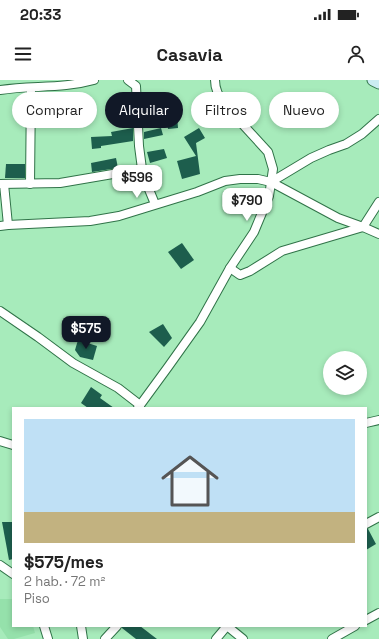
<!DOCTYPE html>
<html lang="es">
<meta charset="utf-8">
<style>
:root{--surface:#fff;--page:#f6f6f6;--text:#222;--muted:#767676;--accent:#111827}
body{margin:0;font-family:"Space Grotesk",sans-serif;background:var(--page);color:var(--text);height:100vh;display:flex;flex-direction:column;font-size:15px;white-space:nowrap}
*{box-sizing:border-box;margin:0}
p{font-size:13px;color:var(--muted)}
.icon{flex:none;width:22px;height:22px;fill:none;stroke:currentColor;stroke-width:2;stroke-linecap:round;stroke-linejoin:round}
.map{position:relative;flex:1;overflow:hidden}
.side{position:absolute;left:12px;top:327px;width:355px;height:220px;display:flex;flex-direction:column;background:var(--surface);border-radius:0px;box-shadow:0 2px 6px #0003}
.side>*{flex:none}
.hud{position:absolute;left:12px;top:12px;width:355px;height:36px;display:flex;gap:8px}
.buttons{position:absolute;left:323px;top:271px;display:grid;gap:8px}
.buttons a{display:grid;place-items:center;width:44px;height:44px;border-radius:50%;background:var(--surface);box-shadow:0 2px 6px #0003;font-size:20px}
.price{position:absolute;translate:-50% -34px;padding:0 9px;border-radius:8px;background:#fff;color:#222;font-size:13px;line-height:26px;filter:drop-shadow(0 1px 2px #0008)}
.price::after{content:'';position:absolute;left:50%;top:24px;width:12px;height:9px;margin-left:-6px;background:inherit;clip-path:polygon(0 0,100% 0,50% 100%)}
.price.active{background:var(--accent);color:#fff}
ul{padding:0;list-style:none}
li{display:grid;align-content:center;gap:8px;height:212px;padding:0 12px}
li span{display:grid;place-items:center;height:124px;border-radius:0px;color:#555}
li>.icon{margin-inline-start:auto}
span .icon{width:72px;height:72px;fill:#fffc;stroke-width:1}
li b{font-size:17px}
.chip{padding:0 14px;border-radius:18px;background:var(--surface);box-shadow:0 2px 6px #0003;font-size:14px;line-height:36px}
.chip.active{background:var(--accent);color:#fff}
.status{display:flex;justify-content:space-between;align-items:center;height:28px;padding:0 20px;background:var(--surface);direction:ltr}
.status svg{height:11px;fill:currentColor}
header{display:flex;justify-content:space-between;align-items:center;height:52px;padding:0 12px;background:var(--surface);font-size:18px;font-weight:700}
.map>svg:first-child{display:block}
.built{fill:#95e1ab}
.building{fill:#1d5e4d}
.lines{fill:none;stroke-linecap:round;stroke-linejoin:round}
.street-casing{stroke:#307348;stroke-width:10}
.secondary-casing{stroke:#307348;stroke-width:13}
.street{stroke:#fff;stroke-width:8}
.secondary{stroke:#cbecf2;stroke-width:11}
</style>
<div class="status"><b>20:33</b><svg viewBox="0 0 49 12"><path d="M0 12V9h3v3zM5 12V6h3v6zM10 12V3h3v9zM15 12V0h3v12zM26 1h20v11H26zM47 4h2v5h-2z"/></svg></div>
<header><svg class="icon" aria-label="menu" viewBox="0 0 24 24"><path d="M4 6h16M4 12h16M4 18h16"/></svg>Casavia<svg class="icon" aria-label="person" viewBox="0 0 24 24"><circle cx="12" cy="8" r="4"/><path d="M4 21q1-7 8-7t8 7"/></svg></header>
<div class="map">
<svg width="379" height="559" viewBox="0 0 379 559">
<rect width="100%" height="100%" fill="#a7ebbb"/>
<polygon class="built" points="0,519 13,519 13,546 33,546 35,553 14,559 8,559 0,547"/>
<g class="building">
<polygon points="48,27 61,27 62,39 49,39"/>
<polygon points="205,27 210,38 198,43 193,31"/>
<polygon points="177,35 178,48 168,49 166,36"/>
<polygon points="133,48 133,61 101,66 101,68 92,69 91,57 112,56 111,52"/>
<polygon points="161,48 163,55 144,59 144,52"/>
<polygon points="199,48 205,58 196,63 200,94 182,99 177,81 196,76 184,57"/>
<polygon points="164,69 167,78 150,83 147,72"/>
<polygon points="116,78 118,88 92,92 91,83"/>
<polygon points="6,84 25,84 25,98 5,98"/>
<polygon points="182,163 194,180 181,189 168,172"/>
<polygon points="163,244 172,258 164,267 149,252"/>
<polygon points="78,260 97,266 93,280 80,277 75,270"/>
<polygon points="91,307 102,315 100,318 114,328 88,328 81,323"/>
<polygon points="2,442 13,442 13,479 9,480"/>
<polygon points="366,449 368,449 376,464 366,470"/>
<polygon points="122,546 140,546 157,559 136,559 122,548"/>
</g>
<g class="lines">
<g class="street-casing">
<g id="street">
<polyline points="128,0 136,6 139,66 142,89 148,107 155,124"/>
<path d="M0,10C32,5 62,9 94,0"/>
<polyline points="271,102 311,78 329,70 346,64 362,54 379,39"/>
<polyline points="0,104 60,103 142,89"/>
<polyline points="4,104 8,145"/>
<polyline points="30,104 31,8"/>
<polyline points="0,146 8,145 90,141 119,136 197,112 225,101 240,99 258,99 271,102 338,138 363,147 379,154"/>
<polyline points="230,188 240,195 250,191 282,171 363,147 379,122"/>
<polyline points="0,231 38,257 73,283 118,308 140,325"/>
<path d="M138,328L168,287L200,242L230,188L254,152L269,116L273,89L268,72L224,24C219,16 215,10 215,0"/>
<polyline points="366,343 379,340"/>
<polyline points="0,361 13,365"/>
<polyline points="366,444 379,437"/>
<polyline points="0,485 13,494"/>
<polyline points="366,540 379,533"/>
<polyline points="44,546 48,559"/>
<polyline points="81,546 83,559"/>
<polyline points="227,546 243,559"/>
<polyline points="105,559 117,546"/>
<polyline points="216,559 227,546"/>
<polyline points="332,559 355,546"/>
</g>
</g>
<g class="secondary-casing">
<polyline id="secondary" points="373,0 379,3"/>
</g>
<use href="#street" class="street"/>
<use href="#secondary" class="secondary"/>
</g>
</svg>
<div class="buttons">
<a><svg class="icon" aria-label="layers" viewBox="0 0 24 24"><path d="M12 4l9 5-9 5-9-5zM3 14l9 5 9-5"/></svg></a>
</div>
<b class="price" style="left:137px;top:119px">$596</b>
<b class="price" style="left:247px;top:142px">$790</b>
<b class="price active" style="left:86px;top:270px">$575</b>
<div class="hud">
<a class="chip">Comprar</a>
<a class="chip active">Alquilar</a>
<a class="chip">Filtros</a>
<a class="chip">Nuevo</a>
</div>
<section class="side">
<ul>
<li><span style="background:linear-gradient(#bfe0f5 75%,#c2b280 0)"><svg class="icon" aria-label="home" viewBox="0 0 24 24"><path d="M3 11l9-7 9 7M6 9v11h12V9"/></svg></span><div><b>$575/mes</b><p>2 hab. · 72 m²</p><p>Piso</p></div></li>
</ul>
</section>
</div>
